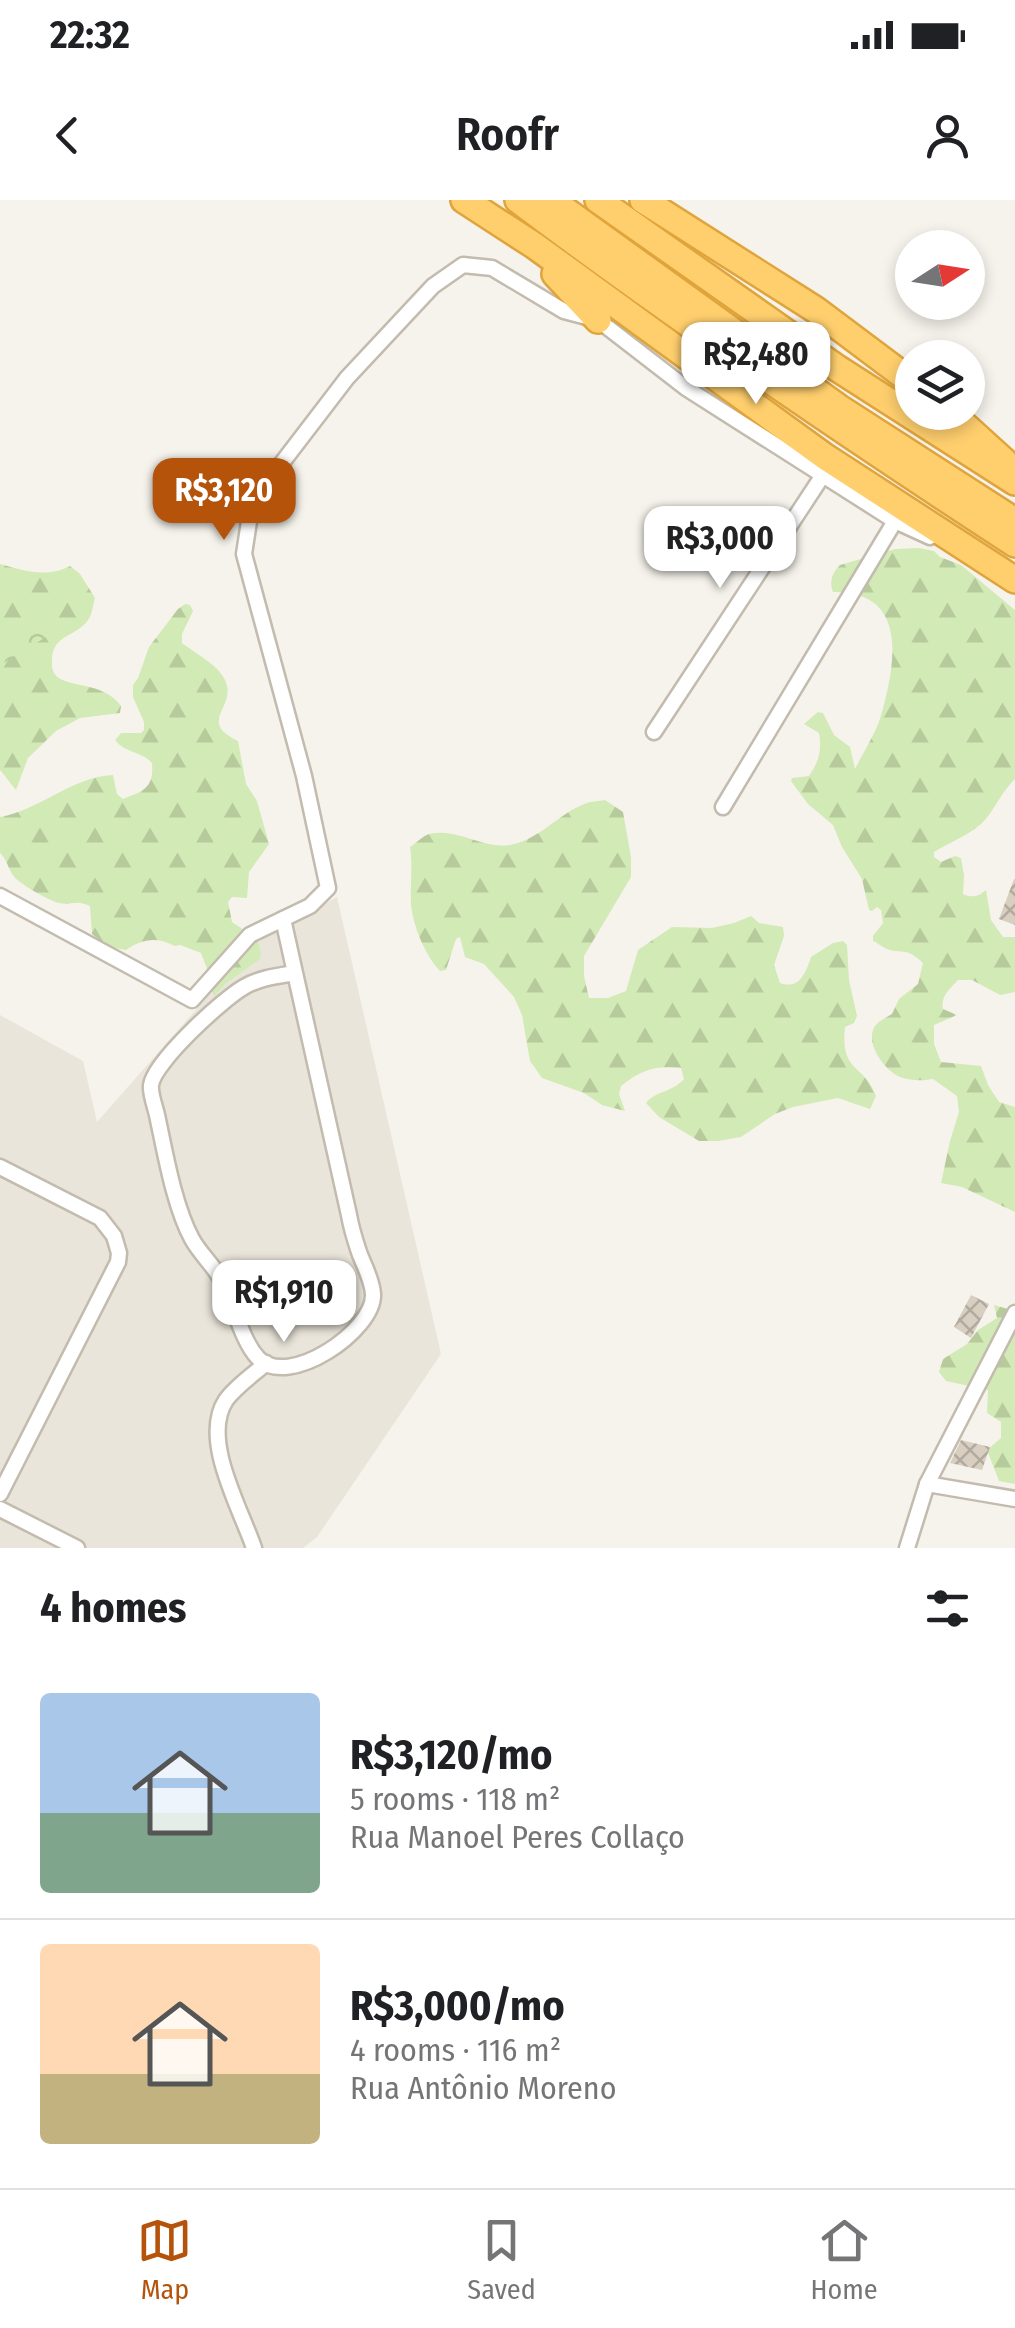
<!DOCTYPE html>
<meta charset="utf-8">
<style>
:root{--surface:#fff;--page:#f6f6f6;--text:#202124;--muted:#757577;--line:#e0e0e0;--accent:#b45309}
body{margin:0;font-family:"Fira Sans Condensed",sans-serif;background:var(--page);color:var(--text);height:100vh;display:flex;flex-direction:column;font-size:38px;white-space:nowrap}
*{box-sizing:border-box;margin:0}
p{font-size:32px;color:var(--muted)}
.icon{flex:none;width:55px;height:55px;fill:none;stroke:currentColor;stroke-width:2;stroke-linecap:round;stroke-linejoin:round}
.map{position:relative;height:1348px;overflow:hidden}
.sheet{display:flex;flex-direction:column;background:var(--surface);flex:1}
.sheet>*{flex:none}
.needle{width:65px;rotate:78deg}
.controls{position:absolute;left:895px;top:30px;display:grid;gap:20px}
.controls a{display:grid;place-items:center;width:90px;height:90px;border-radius:50%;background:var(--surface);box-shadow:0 5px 15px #0003;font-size:50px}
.price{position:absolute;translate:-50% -85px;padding:0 22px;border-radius:20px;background:#fff;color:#222;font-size:32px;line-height:65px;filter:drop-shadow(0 2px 5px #0008)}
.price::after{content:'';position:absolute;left:50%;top:60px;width:30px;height:22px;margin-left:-15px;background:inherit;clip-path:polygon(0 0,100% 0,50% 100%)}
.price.selected{background:var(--accent);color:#fff}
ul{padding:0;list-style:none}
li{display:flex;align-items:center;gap:30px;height:250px;padding:0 40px}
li+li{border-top:2px solid var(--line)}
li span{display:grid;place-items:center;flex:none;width:280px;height:200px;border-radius:10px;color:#555}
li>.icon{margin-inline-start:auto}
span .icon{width:120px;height:120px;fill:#fffc;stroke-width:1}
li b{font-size:42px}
h2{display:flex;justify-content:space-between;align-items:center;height:120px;padding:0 40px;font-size:42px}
.status{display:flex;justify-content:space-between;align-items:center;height:70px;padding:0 50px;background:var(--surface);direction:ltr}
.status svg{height:28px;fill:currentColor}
header{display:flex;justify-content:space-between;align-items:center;height:130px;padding:0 40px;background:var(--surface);font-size:45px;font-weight:600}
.dock{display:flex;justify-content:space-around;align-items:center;height:140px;border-top:2px solid var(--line);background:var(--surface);font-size:28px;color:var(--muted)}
.dock a{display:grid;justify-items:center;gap:5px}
.dock .selected{color:var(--accent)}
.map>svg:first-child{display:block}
.residential{fill:#eae5da}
.forest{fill:url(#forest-firs)}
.park{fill:url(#park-crowns)}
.building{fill:url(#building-cross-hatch)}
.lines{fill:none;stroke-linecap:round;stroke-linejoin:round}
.street-casing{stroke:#c2bbae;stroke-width:19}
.highway-casing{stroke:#e0a43c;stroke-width:30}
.street{stroke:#fff;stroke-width:14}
.highway{stroke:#ffcf6e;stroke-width:25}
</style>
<div class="status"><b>22:32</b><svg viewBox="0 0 49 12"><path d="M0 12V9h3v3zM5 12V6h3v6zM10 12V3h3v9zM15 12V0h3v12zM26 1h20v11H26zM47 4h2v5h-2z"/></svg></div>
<header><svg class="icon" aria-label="back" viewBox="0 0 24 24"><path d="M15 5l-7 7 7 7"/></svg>Roofr<svg class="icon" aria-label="person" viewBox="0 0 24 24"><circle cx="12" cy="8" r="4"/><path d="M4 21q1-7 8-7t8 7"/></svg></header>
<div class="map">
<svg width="1015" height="1348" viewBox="0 0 1015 1348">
<defs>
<pattern id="forest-firs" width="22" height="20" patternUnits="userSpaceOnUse" patternTransform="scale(2.5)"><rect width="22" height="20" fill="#d2eab5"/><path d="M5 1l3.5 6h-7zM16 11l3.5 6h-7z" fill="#b6ca9c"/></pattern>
<pattern id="park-crowns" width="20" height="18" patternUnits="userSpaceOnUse" patternTransform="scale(2.5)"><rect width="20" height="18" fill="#d2eab5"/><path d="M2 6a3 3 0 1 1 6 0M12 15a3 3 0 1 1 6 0" fill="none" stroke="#b6ca9c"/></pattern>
<pattern id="building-cross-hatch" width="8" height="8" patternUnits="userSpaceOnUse" patternTransform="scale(2.5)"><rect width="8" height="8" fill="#d8cfc1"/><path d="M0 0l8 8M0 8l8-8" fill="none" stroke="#b1aa9e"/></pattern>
</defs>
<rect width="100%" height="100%" fill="#f6f3ec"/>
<polygon class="residential" points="337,697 441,1154 317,1337 303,1348 0,1348 0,815 83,861 97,922 253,745"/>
<g class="forest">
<path d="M919,348L934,351L940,357L961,365L1015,410V579C1002,591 996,607 985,620C972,634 950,642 934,652V657L941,662L955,656L961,658L964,675L963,694C971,698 979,697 986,690L991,720L1003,737H1015V792L1000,795L972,780H958C951,788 940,796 943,809L957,815L934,825V844L941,862L981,866L988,885L999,902L1015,907V1012L962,987L941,983L950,941L959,912L957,896L933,879C921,881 912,881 900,877C886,871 867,847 873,830C876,822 885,818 892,814L899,799L918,784L923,763C905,746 905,755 887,749C882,747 878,743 873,741V736L883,723L881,710L877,707L872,711L869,710L862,679L842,647L833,625L808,604L791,581L792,578L809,576C819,561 822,551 819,533L804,524L818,512L823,513L834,535L850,547L855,569C863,553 874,536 880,519C895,467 911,391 833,392C829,382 832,373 840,365L895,349Z"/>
<path d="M0,364C24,371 47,378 70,366L80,374L95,398C93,405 92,415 88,420C76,437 54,434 52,458C52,464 51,467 54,473C63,489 103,480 121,506L120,513L80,518L56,531L28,558L16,590L0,570Z"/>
<path d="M185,404L190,405L193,411L182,434V443C195,453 218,465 225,480C238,507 196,521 238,541L246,584L257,601L269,644L249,672L247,698L232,697L228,702L232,722C247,733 264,739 260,759L225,784L214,797L208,771L201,753L180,745L175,746C156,736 142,739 126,750L108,747L92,734L90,706C75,699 73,706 59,703C49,701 16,682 12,674C7,665 7,660 0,653V617C40,610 71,577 113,575L117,594L123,599C144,591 154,588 152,563C141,551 125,553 115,540L121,533H141L144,530V522L133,497V485L138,478L149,447L178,409Z"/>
<path d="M605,600L623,612L631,657V677L584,756V776L589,798H608L626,791L638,750L672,727L712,728L734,723L751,716L759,723L783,727L784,736L774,765L780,783C799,790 806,773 811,757L833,743L843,741L847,745L849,780L857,816L854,823L845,827C840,874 864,863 876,896L870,909L838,898L793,907L775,914L741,937L718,941H699L659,917L646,903C655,891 671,893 684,879L681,868C655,865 641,870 621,886L619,894L625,911L602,905L584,893L542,878L530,861L522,815L514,797L484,764L465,757L460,737L456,739L446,770L440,771C425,755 413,726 411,704C410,684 413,667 410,647C416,643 423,636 429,634C459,627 486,652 514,644C540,638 558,615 582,605C588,602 597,601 605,600Z"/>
<polygon points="994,1105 1015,1111 1015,1284 999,1281 987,1250 1001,1238 1001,1222 987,1213 988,1190 946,1181 939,1172 943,1159 967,1144 978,1130 997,1118"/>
</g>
<polygon class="park" points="35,416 46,437 0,465 0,437"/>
<g class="building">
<polygon points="1014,679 1015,679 1015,725 999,719"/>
<polygon points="971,1095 989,1104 971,1138 954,1127"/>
<polygon points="961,1240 990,1247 982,1270 950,1263"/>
</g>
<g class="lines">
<g class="street-casing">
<g id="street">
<polyline points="654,532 823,275"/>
<polyline points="723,607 895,321"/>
<polyline points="0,696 192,800 250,735 310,706 328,688 304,576 244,354 252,302 347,178 433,86 463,65 492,68 564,111 598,120 686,188 895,321 930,337"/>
<path d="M283,719C305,817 327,916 349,1015C351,1027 355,1040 359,1052C364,1066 372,1079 373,1094C375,1130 288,1190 258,1158C240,1139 233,1098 219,1076C211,1063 199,1052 192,1039C174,1006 165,952 157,915C155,906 150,894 151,885C154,862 223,799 244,787C259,778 277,776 295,773"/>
<polyline points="0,967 100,1018 114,1036 119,1053 118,1062 0,1294"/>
<polyline points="927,1284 1015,1299"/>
<polyline points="0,1309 77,1348"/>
<path d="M254,1348C241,1309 200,1239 226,1200C236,1186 253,1175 266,1163"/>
<polyline points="907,1348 927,1284 1015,1113"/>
</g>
</g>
<g class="highway-casing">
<g id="highway">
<polyline points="464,0 535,46 824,256 1015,380"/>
<path d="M518,0C679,121 846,234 1015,344"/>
<polyline points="551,0 838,207 1015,321"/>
<polyline points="598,0 837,168 1015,282"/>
<polyline points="643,0 816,110 912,182"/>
<polyline points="555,74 598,120"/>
<polyline points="950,212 1004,261"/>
</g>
</g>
<use href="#street" class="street"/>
<use href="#highway" class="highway"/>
</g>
</svg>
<div class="controls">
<a><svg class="needle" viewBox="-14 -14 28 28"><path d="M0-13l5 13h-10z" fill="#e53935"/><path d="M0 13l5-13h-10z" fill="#757577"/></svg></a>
<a><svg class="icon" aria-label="layers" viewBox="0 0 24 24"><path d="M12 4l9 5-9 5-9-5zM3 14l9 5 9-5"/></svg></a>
</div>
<b class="price" style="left:756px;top:207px">R$2,480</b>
<b class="price selected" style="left:224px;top:343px">R$3,120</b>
<b class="price" style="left:720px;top:391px">R$3,000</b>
<b class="price" style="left:284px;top:1145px">R$1,910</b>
</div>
<section class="sheet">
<h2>4 homes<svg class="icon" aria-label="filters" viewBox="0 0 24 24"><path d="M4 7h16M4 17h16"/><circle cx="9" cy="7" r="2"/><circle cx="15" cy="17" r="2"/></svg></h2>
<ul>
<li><span style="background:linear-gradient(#a9c7e8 60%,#7fa58c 0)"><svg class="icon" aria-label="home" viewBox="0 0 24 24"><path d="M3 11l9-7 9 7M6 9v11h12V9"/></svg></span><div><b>R$3,120/mo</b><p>5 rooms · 118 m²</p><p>Rua Manoel Peres Collaço</p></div></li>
<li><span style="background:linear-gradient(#ffd9b3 65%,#c2b280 0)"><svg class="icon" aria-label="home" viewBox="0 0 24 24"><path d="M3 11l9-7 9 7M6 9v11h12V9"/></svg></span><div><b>R$3,000/mo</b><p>4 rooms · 116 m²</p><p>Rua Antônio Moreno</p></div></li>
</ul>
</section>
<nav class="dock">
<a class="selected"><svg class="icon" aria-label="map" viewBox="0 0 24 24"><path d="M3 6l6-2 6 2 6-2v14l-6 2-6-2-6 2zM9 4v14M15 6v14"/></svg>Map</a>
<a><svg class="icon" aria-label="saved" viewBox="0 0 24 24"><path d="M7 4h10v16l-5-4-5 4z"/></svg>Saved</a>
<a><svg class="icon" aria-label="home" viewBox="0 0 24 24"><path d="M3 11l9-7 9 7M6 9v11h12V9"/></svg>Home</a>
</nav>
